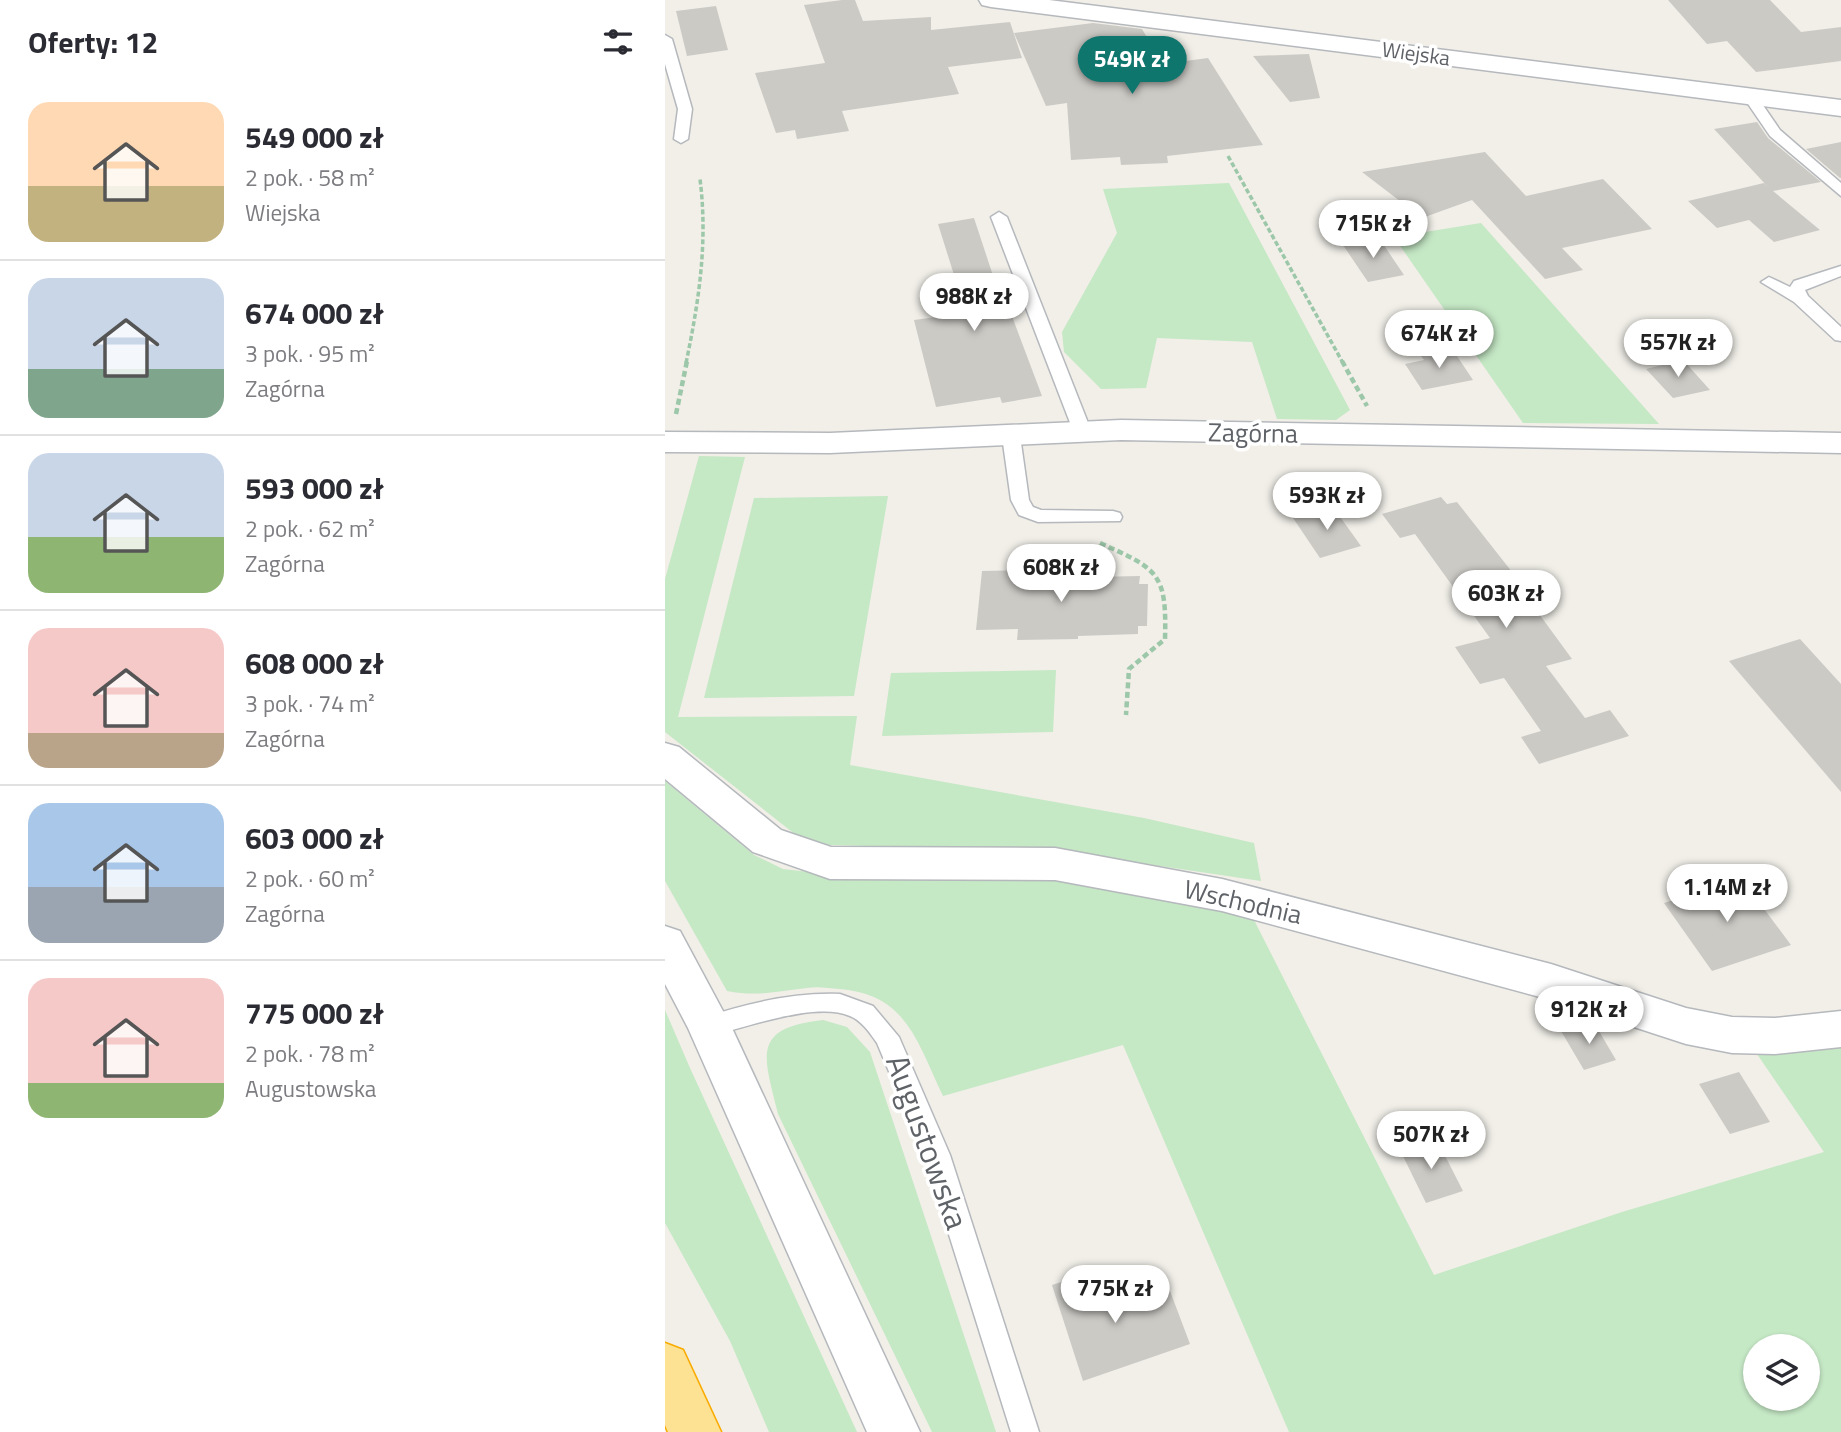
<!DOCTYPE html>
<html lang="pl">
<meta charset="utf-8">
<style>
:root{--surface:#fff;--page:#f7f7f7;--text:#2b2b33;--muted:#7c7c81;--line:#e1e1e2;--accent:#0f766e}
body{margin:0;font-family:"Titillium Web",sans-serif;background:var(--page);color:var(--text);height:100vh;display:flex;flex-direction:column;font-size:26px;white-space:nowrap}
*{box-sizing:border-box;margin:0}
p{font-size:23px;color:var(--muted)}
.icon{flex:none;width:38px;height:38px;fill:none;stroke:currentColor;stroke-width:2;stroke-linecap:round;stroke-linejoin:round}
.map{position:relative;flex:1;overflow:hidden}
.drawer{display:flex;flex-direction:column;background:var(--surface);width:665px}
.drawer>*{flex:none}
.tools{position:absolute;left:1078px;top:1334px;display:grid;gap:14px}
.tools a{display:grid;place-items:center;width:77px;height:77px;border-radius:50%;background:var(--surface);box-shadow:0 2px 5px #0004;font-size:35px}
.price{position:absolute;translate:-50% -60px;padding:0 16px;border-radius:24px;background:#fff;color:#222;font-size:23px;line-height:46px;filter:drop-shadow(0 2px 4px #0008)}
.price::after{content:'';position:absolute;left:50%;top:42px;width:21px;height:16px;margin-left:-10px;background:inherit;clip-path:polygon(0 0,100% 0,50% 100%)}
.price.current{background:var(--accent);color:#fff}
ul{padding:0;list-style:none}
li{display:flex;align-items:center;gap:21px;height:175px;padding:0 28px}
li+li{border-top:2px solid var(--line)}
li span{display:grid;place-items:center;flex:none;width:196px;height:140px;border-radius:21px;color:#555}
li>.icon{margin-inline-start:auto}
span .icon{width:84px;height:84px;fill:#fffc;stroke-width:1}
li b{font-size:30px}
h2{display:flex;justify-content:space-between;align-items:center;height:84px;padding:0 28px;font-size:30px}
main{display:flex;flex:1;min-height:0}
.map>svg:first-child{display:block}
.green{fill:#c5e8c5;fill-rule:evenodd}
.building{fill:#cccac5}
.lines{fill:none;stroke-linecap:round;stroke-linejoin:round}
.lane-casing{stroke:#b5b8bc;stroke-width:3}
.street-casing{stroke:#b5b8bc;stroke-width:3}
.highway-casing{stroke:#f9ab00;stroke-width:3}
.path-far1{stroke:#9cc7a9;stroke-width:3.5;stroke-dasharray:5 2.5;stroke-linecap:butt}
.path{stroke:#9cc7a9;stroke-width:4.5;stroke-dasharray:6 3.5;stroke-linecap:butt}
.lane{fill:#fff;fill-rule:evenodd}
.street{fill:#fff;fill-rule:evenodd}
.highway{fill:#fde293;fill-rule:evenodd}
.labels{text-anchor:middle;stroke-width:7;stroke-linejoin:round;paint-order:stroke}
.far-street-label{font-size:21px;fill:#5f6368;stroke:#fff}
.street-label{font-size:26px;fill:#5f6368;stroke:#fff}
.near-street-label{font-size:32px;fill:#5f6368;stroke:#fff}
</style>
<main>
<section class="drawer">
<h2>Oferty: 12<svg class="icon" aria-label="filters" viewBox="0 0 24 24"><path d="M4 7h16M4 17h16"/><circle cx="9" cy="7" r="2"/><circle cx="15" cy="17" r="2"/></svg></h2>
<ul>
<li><span style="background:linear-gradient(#ffd9b3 60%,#c2b280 0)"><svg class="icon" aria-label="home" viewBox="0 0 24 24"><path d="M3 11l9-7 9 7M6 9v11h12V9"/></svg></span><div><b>549 000 zł</b><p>2 pok. · 58 m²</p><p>Wiejska</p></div></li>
<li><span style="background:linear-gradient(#c9d6e8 65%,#7fa58c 0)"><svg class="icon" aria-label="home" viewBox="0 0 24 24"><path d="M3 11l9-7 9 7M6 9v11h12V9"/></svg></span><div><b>674 000 zł</b><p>3 pok. · 95 m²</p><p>Zagórna</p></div></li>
<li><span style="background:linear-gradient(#c9d6e8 60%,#8fb573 0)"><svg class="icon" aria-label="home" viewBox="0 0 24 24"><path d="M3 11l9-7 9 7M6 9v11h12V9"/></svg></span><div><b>593 000 zł</b><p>2 pok. · 62 m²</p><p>Zagórna</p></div></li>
<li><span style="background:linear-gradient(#f6c9c9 75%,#b9a48a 0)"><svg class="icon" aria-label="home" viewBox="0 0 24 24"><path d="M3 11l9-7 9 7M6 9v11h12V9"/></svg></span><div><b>608 000 zł</b><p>3 pok. · 74 m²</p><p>Zagórna</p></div></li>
<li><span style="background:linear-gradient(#a9c7e8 60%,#9aa5b1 0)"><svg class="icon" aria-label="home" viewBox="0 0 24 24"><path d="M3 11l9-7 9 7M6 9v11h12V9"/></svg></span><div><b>603 000 zł</b><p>2 pok. · 60 m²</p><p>Zagórna</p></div></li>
<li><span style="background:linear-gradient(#f6c9c9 75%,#8fb573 0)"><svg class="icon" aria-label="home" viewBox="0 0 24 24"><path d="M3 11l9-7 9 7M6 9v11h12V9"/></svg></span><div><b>775 000 zł</b><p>2 pok. · 78 m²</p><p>Augustowska</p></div></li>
</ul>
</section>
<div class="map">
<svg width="1176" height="1432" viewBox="0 0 1176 1432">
<rect width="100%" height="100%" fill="#f1efe8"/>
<g class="green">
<polygon points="564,183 685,410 671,420 612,419 587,342 492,338 481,388 436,389 399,352 397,332 452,233 438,189"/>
<polygon points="816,223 994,424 858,423 729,237"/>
<polygon points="34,456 80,457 13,717 192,716 185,765 479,818 589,843 596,881 394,851 163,845 131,835 0,732 0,579"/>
<polygon points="223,496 189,696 39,698 89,498"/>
<polygon points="391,670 388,732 217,736 226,673"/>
<path d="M0,781L89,855L118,869L179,876L380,878L588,918L769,1275L957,1212L1159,1152L1092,1054L1176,1047V1432H624L458,1045L278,1096C252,1042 242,994 174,989C163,988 152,986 142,988C112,991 93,997 62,991L0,881ZM1090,1346H1143V1398H1090Z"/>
<polygon points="0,1010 25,1068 192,1432 104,1432 65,1341 0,1223"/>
<path d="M158,1020L182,1027L205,1052L331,1432H267L113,1114C99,1056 85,1028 158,1020Z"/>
</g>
<g class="building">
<polygon points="177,0 190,0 198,21 266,17 266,30 345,22 357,58 283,67 294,94 177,111 184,131 132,139 130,130 111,133 90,73 160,63 139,5"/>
<polygon points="1003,0 1105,0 1136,32 1176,27 1176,61 1091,72 1062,41 1042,44"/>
<polygon points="51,6 63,50 22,56 11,11"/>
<polygon points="428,23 477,29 498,64 543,58 598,145 502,156 503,163 456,165 455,157 406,160 402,103 381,106 349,33"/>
<polygon points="644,54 655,98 625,102 588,56"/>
<polygon points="1092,122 1103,138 1156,182 1108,191 1155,230 1109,242 1084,220 1052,228 1023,201 1099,183 1103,187 1049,129"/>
<polygon points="1176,142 1176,178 1175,178 1141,149"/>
<polygon points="820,152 861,196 938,179 987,229 897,248 918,270 880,279 807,200 757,218 697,172"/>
<polygon points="309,218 340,312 345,311 377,396 337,403 335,397 271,407 249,320 301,313 273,224"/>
<polygon points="714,238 739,275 703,282 678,245"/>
<polygon points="788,350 808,380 757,390 740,364 759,360 756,356"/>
<polygon points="1018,360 1045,390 1008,398 981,369"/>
<polygon points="776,497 782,504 792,502 862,591 858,592 907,659 881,666 920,718 945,710 964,736 874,764 856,737 876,731 839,678 815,684 790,647 825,638 750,534 735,538 717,514"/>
<polygon points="668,507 696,546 655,558 628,518"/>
<polygon points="369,570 369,573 427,572 427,577 475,576 474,584 483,584 482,626 473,626 473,634 413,636 413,639 352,640 353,629 311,630 317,571"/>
<polygon points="1135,639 1176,684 1176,792 1064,661"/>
<polygon points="1076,878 1126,945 1047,971 999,903"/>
<polygon points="928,1021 951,1060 919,1070 896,1031"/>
<polygon points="1074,1072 1105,1122 1065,1134 1034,1084"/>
<polygon points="771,1138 798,1191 761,1203 735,1150"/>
<polygon points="442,1267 457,1308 505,1291 525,1344 418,1381 387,1285"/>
</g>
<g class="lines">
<g class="lane-casing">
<g id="lane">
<polygon points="0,35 7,39 27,109 23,139 16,143 9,139 13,109 0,64"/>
<polygon points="1086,94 1091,95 1115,130 1176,183 1176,196 1105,136 1079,98"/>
<polygon points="334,212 342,217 427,433 424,437 412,437 409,433 326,217"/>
<polygon points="1176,266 1176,276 1140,290 1143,296 1176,327 1176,341 1170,340 1129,302 1096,282 1104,277 1125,287 1129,281"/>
<polygon points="346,431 355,436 364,500 368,507 376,510 448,511 455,513 457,517 455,521 373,522 354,515 346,500 337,436"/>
<path d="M175,994L208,1006L234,1037L285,1155L374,1432H346L259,1155L212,1043C205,1033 196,1020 185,1016C150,1001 80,1028 44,1036L35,1033L32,1026L35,1019C79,1004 129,992 175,994Z"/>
</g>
</g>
<g class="street-casing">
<g id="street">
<polygon points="314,0 384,0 1176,100 1176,116 326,7 317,5"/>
<polygon points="456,420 1176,433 1176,453 456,440 165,453 0,452 0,432 165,433"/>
<polygon points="0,743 14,747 116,830 166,847 390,848 557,879 886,964 1021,1008 1067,1017 1110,1018 1176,1011 1176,1047 1110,1054 1067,1053 1021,1044 886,1000 557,911 390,880 165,879 88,852 0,779"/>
<polygon points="0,926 15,931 66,1026 255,1432 202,1432 23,1028 0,984"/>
</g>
</g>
<g class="highway-casing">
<polygon id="highway" points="0,1343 18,1350 56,1432 3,1432 0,1425"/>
</g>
<g class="path-far1">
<polyline points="563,156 678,363"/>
<path d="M21,363C34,301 43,242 35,179"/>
</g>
<g class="path">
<polyline points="677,361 702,406"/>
<polyline points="11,414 22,361"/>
<path d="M435,543C493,569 502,573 500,639L464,669L461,715"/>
</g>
<use href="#lane" class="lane"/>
<use href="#street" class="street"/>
<use href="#highway" class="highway"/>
</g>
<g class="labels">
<g class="far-street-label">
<text transform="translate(751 54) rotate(8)" y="7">Wiejska</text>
</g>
<g class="street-label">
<text transform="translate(588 433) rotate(1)" y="9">Zagórna</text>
<text transform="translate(578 902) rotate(13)" y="9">Wschodnia</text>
</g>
<g class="near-street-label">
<text transform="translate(262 1142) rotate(70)" y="11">Augustowska</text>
</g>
</g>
</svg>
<div class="tools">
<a><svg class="icon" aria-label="layers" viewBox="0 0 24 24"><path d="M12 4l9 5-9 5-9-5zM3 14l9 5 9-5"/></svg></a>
</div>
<b class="price current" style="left:467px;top:96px">549K zł</b>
<b class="price" style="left:708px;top:260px">715K zł</b>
<b class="price" style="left:309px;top:333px">988K zł</b>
<b class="price" style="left:774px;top:370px">674K zł</b>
<b class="price" style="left:1013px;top:379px">557K zł</b>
<b class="price" style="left:662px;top:532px">593K zł</b>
<b class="price" style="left:396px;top:604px">608K zł</b>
<b class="price" style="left:841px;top:630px">603K zł</b>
<b class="price" style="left:1062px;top:924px">1.14M zł</b>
<b class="price" style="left:924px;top:1046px">912K zł</b>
<b class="price" style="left:766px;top:1171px">507K zł</b>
<b class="price" style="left:450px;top:1325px">775K zł</b>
</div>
</main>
